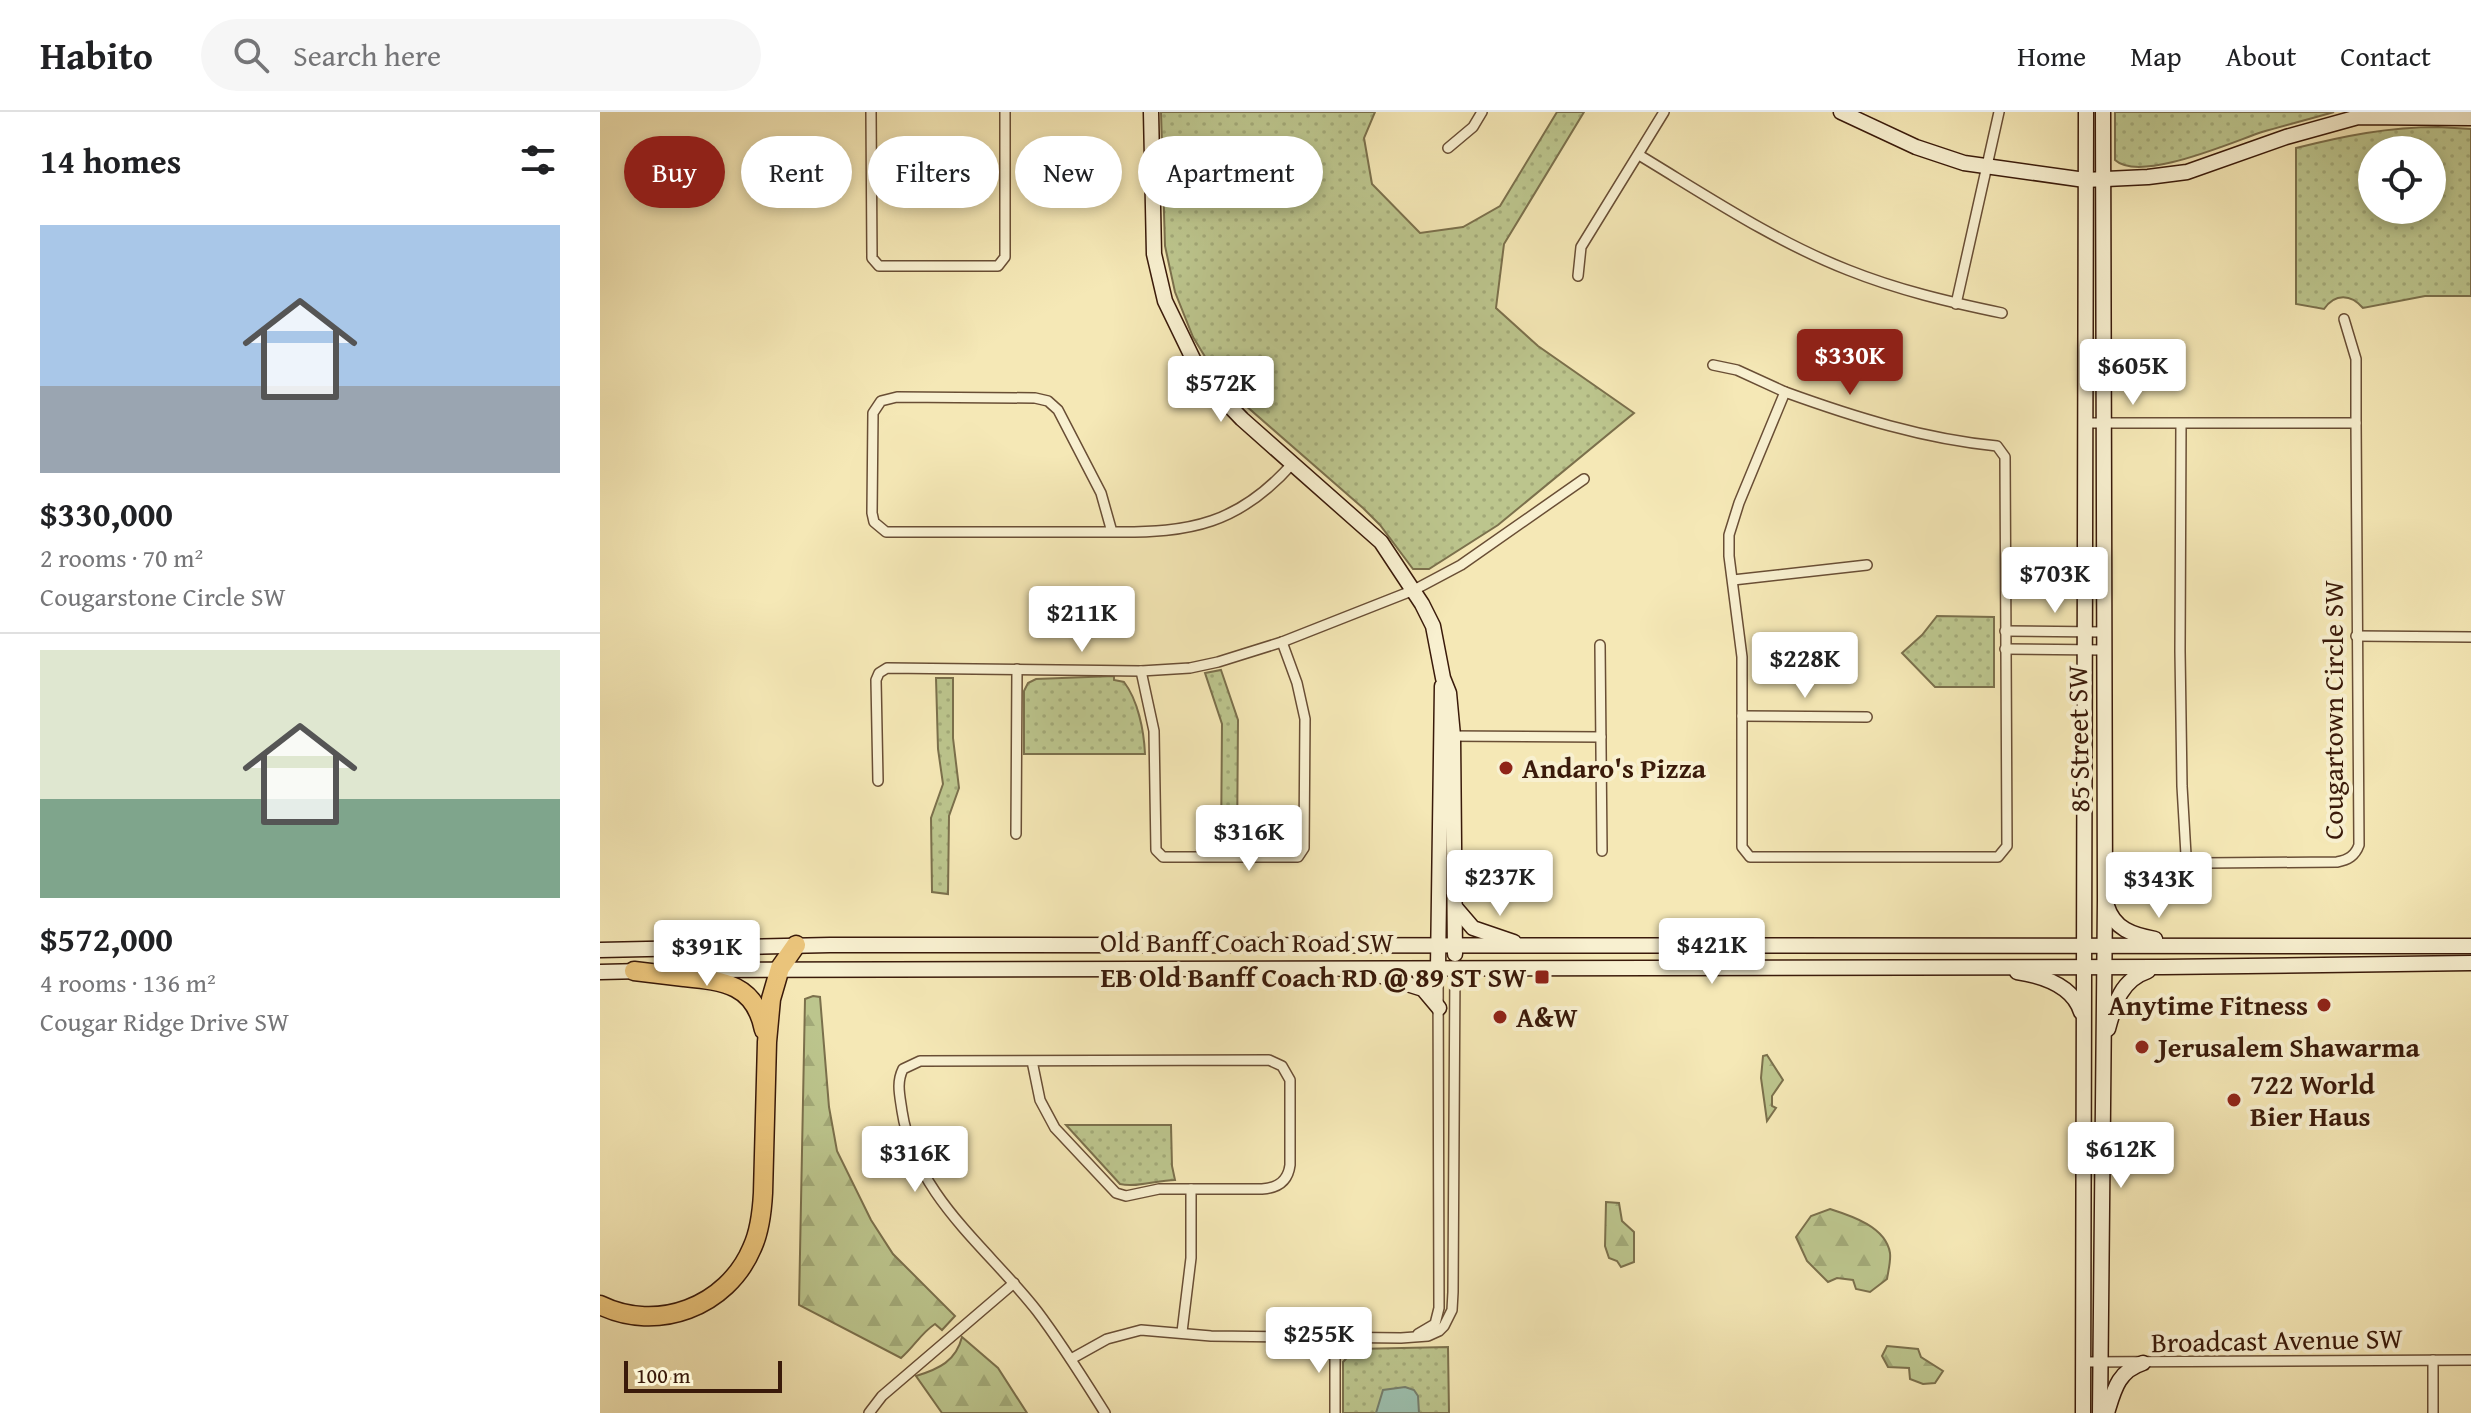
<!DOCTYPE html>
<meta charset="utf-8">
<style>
:root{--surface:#fff;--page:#f6f6f6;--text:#202124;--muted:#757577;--line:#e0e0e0;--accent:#8f2418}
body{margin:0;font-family:"Gentium Book Plus",serif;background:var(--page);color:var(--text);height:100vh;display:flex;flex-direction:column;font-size:30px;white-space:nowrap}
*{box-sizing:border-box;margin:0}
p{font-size:26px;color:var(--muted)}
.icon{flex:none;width:44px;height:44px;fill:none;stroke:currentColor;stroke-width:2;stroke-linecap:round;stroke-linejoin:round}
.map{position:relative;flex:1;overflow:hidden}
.sheet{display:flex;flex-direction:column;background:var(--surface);width:600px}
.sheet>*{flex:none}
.hud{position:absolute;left:24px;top:24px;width:760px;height:72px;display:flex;gap:16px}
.controls{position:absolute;left:1758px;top:24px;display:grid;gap:16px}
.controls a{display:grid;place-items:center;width:88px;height:88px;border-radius:50%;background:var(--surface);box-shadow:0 4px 12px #0003;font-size:40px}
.scale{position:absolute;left:24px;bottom:20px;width:158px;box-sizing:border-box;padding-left:8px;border:4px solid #3a1a0a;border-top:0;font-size:22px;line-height:28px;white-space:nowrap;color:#3a1a0a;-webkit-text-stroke:6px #f8f0d0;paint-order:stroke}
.price{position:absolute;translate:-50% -68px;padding:0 18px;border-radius:8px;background:#fff;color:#222;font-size:26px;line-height:52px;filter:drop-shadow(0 2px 4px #0008)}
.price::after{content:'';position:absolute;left:50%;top:48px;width:24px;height:18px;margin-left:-12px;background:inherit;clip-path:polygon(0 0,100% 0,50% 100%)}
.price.selected{background:var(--accent);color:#fff}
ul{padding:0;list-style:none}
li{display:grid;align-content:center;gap:16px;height:424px;padding:0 40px}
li+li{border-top:2px solid var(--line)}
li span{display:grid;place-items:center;height:248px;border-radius:0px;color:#555}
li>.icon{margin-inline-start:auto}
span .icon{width:144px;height:144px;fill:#fffc;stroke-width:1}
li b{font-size:34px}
h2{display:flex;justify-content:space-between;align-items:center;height:96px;padding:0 40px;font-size:34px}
.pill{padding:0 28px;border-radius:36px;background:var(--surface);box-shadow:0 4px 12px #0003;font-size:28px;line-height:72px}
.pill.selected{background:var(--accent);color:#fff}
header{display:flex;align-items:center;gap:48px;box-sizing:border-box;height:112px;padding:0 40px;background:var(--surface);border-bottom:2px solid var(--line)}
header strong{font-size:38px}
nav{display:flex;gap:44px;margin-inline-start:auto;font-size:28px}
.search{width:560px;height:72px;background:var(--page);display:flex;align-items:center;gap:20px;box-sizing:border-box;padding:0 28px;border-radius:44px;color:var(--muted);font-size:30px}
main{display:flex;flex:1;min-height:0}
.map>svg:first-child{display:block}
.forest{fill:url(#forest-firs);stroke:#7b704c;stroke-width:2}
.park{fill:url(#park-dots);stroke:#7b704c;stroke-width:2;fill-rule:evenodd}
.water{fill:#9cc0af;stroke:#757e6d;stroke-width:2}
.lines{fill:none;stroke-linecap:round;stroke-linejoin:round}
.street-casing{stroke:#694e35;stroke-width:12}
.secondary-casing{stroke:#3a1a0a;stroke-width:17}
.highway-casing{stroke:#3a1a0a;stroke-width:21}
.street{stroke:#f8f0d0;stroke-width:9}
.secondary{stroke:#f8f0d0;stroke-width:14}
.highway{stroke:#eac47b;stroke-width:18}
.poi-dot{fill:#8f2418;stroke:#f8f0d0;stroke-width:3}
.labels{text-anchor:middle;stroke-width:8;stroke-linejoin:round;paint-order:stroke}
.street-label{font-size:28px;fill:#3a1a0a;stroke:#f8f0d0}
.poi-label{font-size:28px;font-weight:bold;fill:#3a1a0a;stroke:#f8f0d0;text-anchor:start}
</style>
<header>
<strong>Habito</strong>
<div class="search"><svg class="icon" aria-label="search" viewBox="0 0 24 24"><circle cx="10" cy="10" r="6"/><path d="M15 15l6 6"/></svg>Search here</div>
<nav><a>Home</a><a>Map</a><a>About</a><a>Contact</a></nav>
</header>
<main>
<section class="sheet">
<h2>14 homes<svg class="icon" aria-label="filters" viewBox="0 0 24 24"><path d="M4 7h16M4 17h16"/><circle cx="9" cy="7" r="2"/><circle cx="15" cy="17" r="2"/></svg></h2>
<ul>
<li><span style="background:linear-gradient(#a9c7e8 65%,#9aa5b1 0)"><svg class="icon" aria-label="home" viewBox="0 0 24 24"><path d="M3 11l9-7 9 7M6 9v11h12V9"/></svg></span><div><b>$330,000</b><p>2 rooms · 70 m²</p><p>Cougarstone Circle SW</p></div></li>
<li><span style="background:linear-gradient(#dfe7d0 60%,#7fa58c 0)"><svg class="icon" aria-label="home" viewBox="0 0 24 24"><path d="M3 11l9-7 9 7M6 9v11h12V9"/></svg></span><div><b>$572,000</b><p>4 rooms · 136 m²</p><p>Cougar Ridge Drive SW</p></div></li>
</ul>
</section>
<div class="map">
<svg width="1871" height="1301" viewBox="0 0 1871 1301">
<defs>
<pattern id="forest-firs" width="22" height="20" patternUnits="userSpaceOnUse" patternTransform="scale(2)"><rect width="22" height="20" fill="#bcc58d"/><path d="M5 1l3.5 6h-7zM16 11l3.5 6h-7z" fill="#a2a978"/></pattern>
<pattern id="park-dots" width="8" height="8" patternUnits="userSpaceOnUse" patternTransform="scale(2)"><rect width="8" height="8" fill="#bcc58d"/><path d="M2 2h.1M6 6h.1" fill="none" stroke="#a2a978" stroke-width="1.8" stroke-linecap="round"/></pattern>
</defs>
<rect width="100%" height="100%" fill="#f5e8b6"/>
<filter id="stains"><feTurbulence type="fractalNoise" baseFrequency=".0025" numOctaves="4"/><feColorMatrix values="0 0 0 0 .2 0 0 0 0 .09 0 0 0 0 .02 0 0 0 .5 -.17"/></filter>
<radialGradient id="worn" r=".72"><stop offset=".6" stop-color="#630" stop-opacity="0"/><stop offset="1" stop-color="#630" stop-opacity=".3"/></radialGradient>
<g class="forest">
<path d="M213,884L220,885L229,995L237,1039L271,1108L293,1142L355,1204L342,1218L335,1212C321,1221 314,1235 301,1246L199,1193L205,887Z"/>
<polygon points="1167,943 1183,968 1172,984 1172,994 1176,996 1167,1009 1161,966 1163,944"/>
<polygon points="1006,1090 1019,1091 1022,1109 1034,1120 1034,1150 1021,1155 1017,1149 1009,1146 1005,1134"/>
<path d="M1230,1097C1252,1104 1286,1115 1290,1141C1291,1149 1288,1160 1287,1167L1270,1180L1256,1177L1253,1168L1237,1166L1228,1170L1207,1149L1196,1125L1211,1104Z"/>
<path d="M362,1225L398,1256L427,1301H342L316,1264C339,1257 356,1249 362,1225Z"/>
<polygon points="1287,1234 1318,1237 1321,1245 1343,1259 1335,1271 1323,1272 1310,1267 1309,1256 1288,1255 1282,1244"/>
</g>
<g class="park">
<polygon points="561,0 775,0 764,26 772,72 820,121 863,115 900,94 957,0 984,0 904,132 896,196 938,234 1034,301 898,413 829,457 813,457 780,413 763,396 637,286 607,248 593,225 575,180 565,134"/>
<path d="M1515,0H1734C1710,7 1686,13 1662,20C1632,30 1540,71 1515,48Z"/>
<path d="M1838,15L1871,17V184H1825L1763,196C1751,182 1735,181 1724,197L1696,192V36C1744,24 1788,15 1838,15ZM1772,38H1832V98H1772Z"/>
<polygon points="1337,504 1394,505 1394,575 1335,575 1302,541 1322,523"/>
<polygon points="621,558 638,608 637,738 621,738 622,612 605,561"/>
<path d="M514,564V568L524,570C538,588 544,619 545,642H424V579L428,571L436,567Z"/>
<polygon points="336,566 353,566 353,626 359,676 349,704 348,782 332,780 331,706 343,672 338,637"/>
<path d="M466,1013H571L572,1054L575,1068C557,1068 537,1076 520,1072Z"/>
<polygon points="848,1235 849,1301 743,1301 743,1250 755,1237"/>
</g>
<polygon class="water" points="805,1275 814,1278 818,1284 819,1301 776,1301 783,1278"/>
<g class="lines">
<g class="street-casing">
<g id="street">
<polyline points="271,0 272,146 279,154 398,154 405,145 405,0"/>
<polyline points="848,36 873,15 882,0"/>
<path d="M1039,43C1107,84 1174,129 1248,158C1298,178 1349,190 1402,201"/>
<polyline points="978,164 981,135 1064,0"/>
<polyline points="1356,192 1399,0"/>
<polyline points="1744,207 1756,247 1756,311"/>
<polyline points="1113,253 1137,258 1185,280"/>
<path d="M1185,280C1254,305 1324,327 1397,334L1405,345L1407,734L1398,745H1150L1142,735V545L1129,444V423L1139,391Z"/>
<path d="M1486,311H1756L1759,733C1755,744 1748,748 1737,750L1605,751L1590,747L1586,743L1582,674L1580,539L1581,311"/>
<path d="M512,420H286L274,410L272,401L273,301L281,289L297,285L435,286L448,289L458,298L501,381L512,420C591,421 639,412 693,351"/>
<polyline points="1133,468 1267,453"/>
<polyline points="1405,519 1503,520"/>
<polyline points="1756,524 1871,525"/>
<polyline points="1000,533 1002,739"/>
<polyline points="1405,537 1503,538"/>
<polyline points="541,559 554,619 556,738 563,745 698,745 704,736 705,607 697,571 682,530"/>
<polyline points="1142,604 1267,605"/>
<polyline points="848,624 1001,625"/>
<polyline points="278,669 276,568 279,561 287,556 541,559 590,556 618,550 682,530 814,478 861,453 984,367"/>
<polyline points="416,722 417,557"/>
<path d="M432,949L440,988L455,1016L516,1081L526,1084L559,1077H662C678,1076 688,1069 690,1053V968L682,954L669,948L320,949L303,957C296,971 300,984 302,999C315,1084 387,1135 437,1199C462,1232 483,1266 505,1301"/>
<polyline points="582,1220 591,1146 591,1077"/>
<polyline points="818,1222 835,1212 839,1196 838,856"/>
<polyline points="471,1247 507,1227 541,1218 611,1224 801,1226 828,1224 839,1219 844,1214 852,1198 853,1180 855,856"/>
<polyline points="1483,1250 1871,1248"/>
<polyline points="269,1301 282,1284 414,1171"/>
<polyline points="735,1301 735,1226"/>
<polyline points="1833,1301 1833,1248"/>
</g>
</g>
<g class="secondary-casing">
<g id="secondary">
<polyline points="551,0 554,142 565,189 596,253 617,281 642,307 781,430 822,492 833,514 843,566 849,581 853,624 855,842"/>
<polyline points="1241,0 1316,35 1364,51 1485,68 1548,65 1587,60 1686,25 1758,5 1871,6"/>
<path d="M1507,794C1514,817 1533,823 1555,827"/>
<polyline points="855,795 873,816 914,830"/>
<polyline points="0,838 230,833 1871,834"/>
<polyline points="838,856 842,574"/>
<polyline points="79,858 1563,855 1871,851"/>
<polyline points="0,860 43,859"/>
<path d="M1417,860C1442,864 1473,874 1481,900"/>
<polyline points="772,861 823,877 839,896"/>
<path d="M1508,917C1515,891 1521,868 1548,859"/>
<polyline points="1483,1301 1486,0"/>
<polyline points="1500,1301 1505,788 1503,0"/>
<path d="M1507,1301C1514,1278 1518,1259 1543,1251"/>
</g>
</g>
<g class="highway-casing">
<g id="highway">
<path d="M34,859C51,861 67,863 84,865C124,869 155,872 164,918"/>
<path d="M0,1193C57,1221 127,1195 152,1136C160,1119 162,1100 163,1081L167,930L171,887L180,856L196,833"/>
</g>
</g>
<use href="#street" class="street"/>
<use href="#secondary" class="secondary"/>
<use href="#highway" class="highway"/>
</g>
<g class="poi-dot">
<circle cx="906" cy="656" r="8"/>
<rect x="934" y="857" width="16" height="16" rx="4"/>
<circle cx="1724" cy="893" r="8"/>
<circle cx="900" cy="905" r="8"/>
<circle cx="1542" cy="935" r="8"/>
<circle cx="1634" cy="988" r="8"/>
</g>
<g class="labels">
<g class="street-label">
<text transform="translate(1733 598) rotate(-90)" y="10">Cougartown Circle SW</text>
<text transform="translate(1478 627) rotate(-91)" y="10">85 Street SW</text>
<text x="647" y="840">Old Banff Coach Road SW</text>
<text transform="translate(1677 1228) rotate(-1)" y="10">Broadcast Avenue SW</text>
</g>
<g class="poi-label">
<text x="922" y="666">Andaro's Pizza</text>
<text x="926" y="875" text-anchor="end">EB Old Banff Coach RD @ 89 ST SW</text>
<text x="1708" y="903" text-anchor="end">Anytime Fitness</text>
<text x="916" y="915">A&amp;W</text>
<text x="1558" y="945">Jerusalem Shawarma</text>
<text x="1650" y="982">722 World<tspan x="1650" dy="32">Bier Haus</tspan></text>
</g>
</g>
<rect width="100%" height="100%" filter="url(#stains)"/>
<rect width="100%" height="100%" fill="url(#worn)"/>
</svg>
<div class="controls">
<a><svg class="icon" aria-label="locate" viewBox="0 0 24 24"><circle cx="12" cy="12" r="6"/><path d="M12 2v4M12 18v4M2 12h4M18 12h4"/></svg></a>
</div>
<div class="scale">100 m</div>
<b class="price selected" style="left:1250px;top:285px">$330K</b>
<b class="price" style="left:1533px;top:295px">$605K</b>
<b class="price" style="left:621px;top:312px">$572K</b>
<b class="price" style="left:1455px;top:503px">$703K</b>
<b class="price" style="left:482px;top:542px">$211K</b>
<b class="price" style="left:1205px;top:588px">$228K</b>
<b class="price" style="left:649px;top:761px">$316K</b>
<b class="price" style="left:900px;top:806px">$237K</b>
<b class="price" style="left:1559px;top:808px">$343K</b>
<b class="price" style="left:1112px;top:874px">$421K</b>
<b class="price" style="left:107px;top:876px">$391K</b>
<b class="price" style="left:1521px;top:1078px">$612K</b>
<b class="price" style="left:315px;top:1082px">$316K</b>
<b class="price" style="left:719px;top:1263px">$255K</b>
<div class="hud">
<a class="pill selected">Buy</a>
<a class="pill">Rent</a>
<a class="pill">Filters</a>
<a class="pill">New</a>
<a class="pill">Apartment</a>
</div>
</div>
</main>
